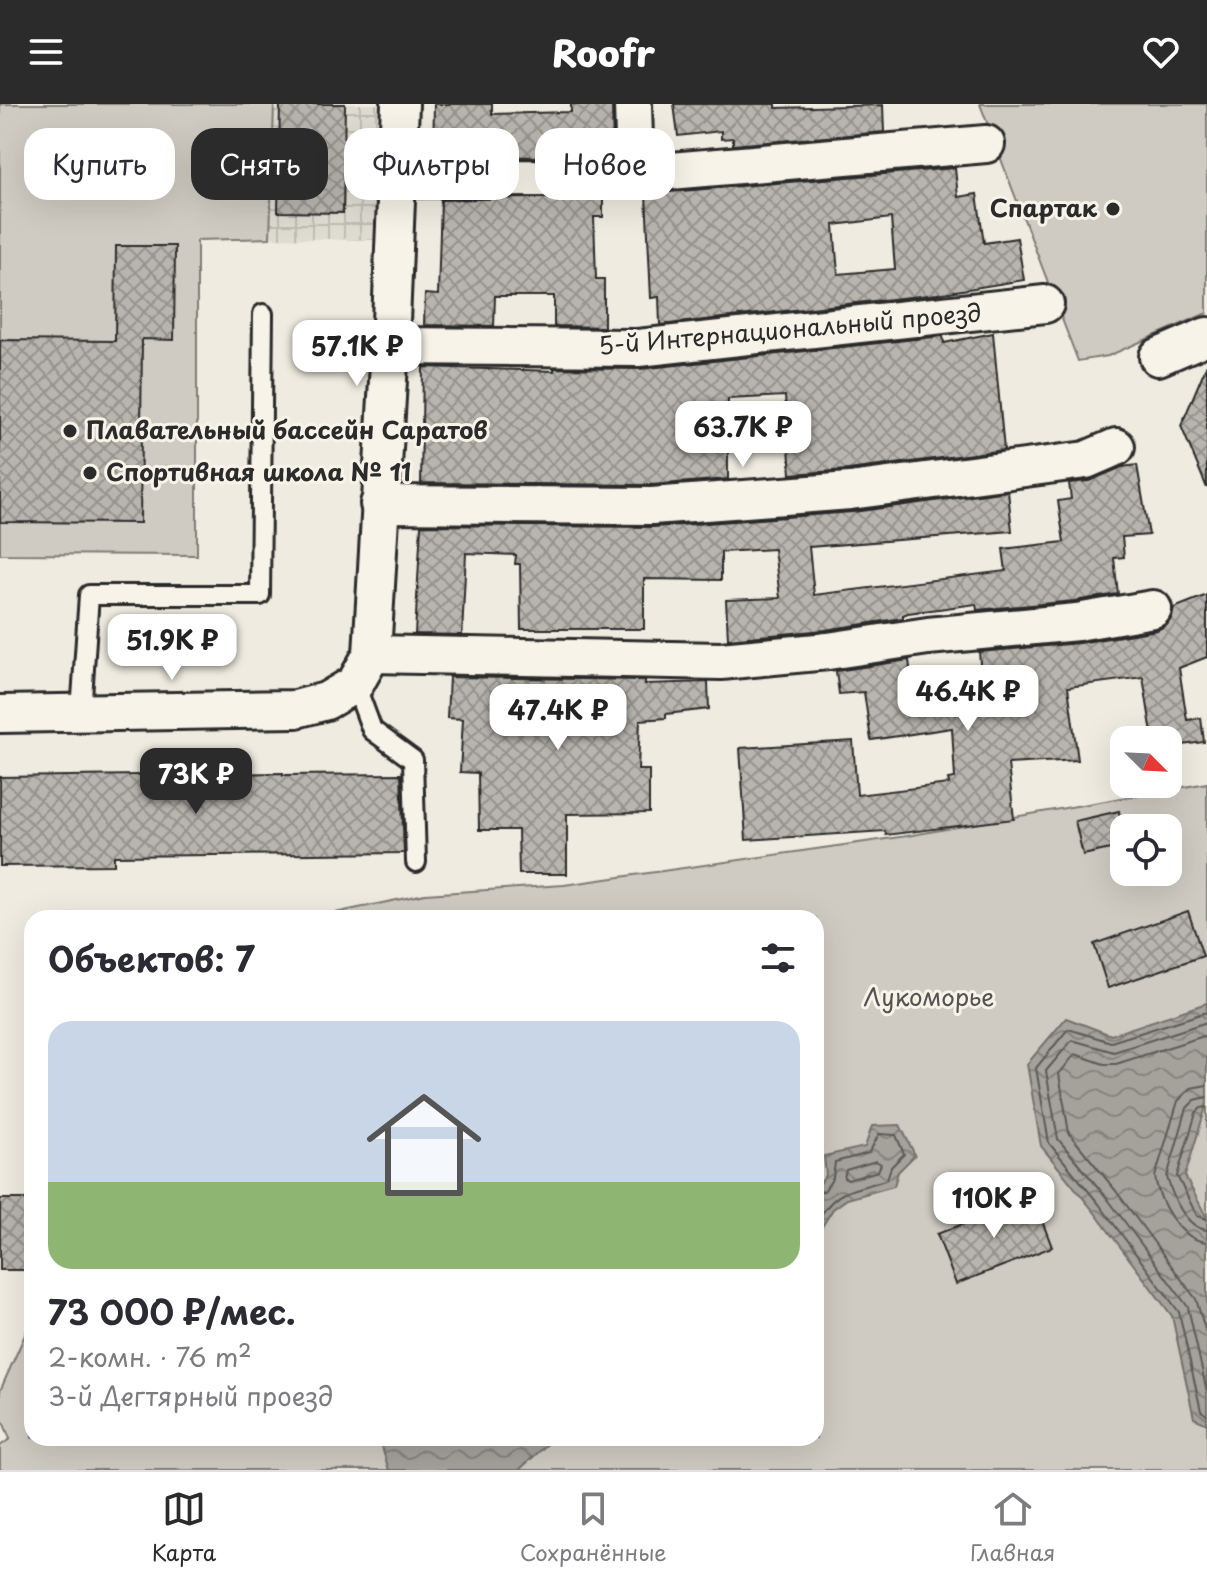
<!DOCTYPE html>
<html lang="ru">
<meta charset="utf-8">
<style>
:root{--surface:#fff;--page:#f2f2f3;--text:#2b2b33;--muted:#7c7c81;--line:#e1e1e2;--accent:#2b2b2b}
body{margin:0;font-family:"Playpen Sans",sans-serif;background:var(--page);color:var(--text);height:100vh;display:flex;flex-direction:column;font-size:30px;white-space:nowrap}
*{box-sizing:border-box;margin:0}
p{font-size:26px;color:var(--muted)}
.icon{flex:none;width:44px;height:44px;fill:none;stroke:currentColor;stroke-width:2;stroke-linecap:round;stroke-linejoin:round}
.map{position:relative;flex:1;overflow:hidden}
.details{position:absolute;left:24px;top:806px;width:800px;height:536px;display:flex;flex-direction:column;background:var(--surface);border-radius:24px;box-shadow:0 8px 32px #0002}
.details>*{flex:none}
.hud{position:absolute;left:24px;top:24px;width:800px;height:72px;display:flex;gap:16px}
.needle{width:52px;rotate:114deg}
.tools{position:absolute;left:1110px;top:622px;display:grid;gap:16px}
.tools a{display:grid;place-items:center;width:72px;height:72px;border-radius:16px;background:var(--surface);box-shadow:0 8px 32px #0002;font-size:40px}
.price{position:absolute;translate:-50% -68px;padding:0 18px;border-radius:16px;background:#fff;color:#222;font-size:26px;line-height:52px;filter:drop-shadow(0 2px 4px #0008)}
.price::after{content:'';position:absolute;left:50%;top:48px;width:24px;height:18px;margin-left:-12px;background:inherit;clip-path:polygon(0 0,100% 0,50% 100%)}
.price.on{background:var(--accent);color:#fff}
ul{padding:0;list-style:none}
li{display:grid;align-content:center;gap:16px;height:424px;padding:0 24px}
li+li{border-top:2px solid var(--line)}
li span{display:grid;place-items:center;height:248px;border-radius:24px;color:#555}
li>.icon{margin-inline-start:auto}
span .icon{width:144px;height:144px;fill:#fffc;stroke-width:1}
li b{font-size:34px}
h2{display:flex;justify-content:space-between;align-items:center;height:96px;padding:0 24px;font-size:34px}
.tag{padding:0 28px;border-radius:24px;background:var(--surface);box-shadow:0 8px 32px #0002;font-size:28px;line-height:72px}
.tag.on{background:var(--accent);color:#fff}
header{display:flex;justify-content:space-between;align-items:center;height:104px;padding:0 24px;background:var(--accent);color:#fff;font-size:36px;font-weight:800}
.menu{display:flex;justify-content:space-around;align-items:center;height:112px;border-top:2px solid var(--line);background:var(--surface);font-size:22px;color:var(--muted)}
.menu a{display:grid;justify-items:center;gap:4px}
.menu .on{color:var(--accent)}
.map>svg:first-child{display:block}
.industrial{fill:url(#industrial-grid)}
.green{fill:#cfcbc2;stroke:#7d7b76;stroke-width:2;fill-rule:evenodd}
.water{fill:url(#water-waves);stroke:#74726e;stroke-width:2}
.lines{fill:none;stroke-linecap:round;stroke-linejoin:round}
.shore{stroke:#5b5b57;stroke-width:2}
.building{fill:url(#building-cross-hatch);stroke:#2b2b2b;stroke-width:2;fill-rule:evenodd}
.service-casing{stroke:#2b2b2b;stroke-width:24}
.minor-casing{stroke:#2b2b2b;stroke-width:42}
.service{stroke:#f7f3e8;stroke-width:18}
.minor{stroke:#f7f3e8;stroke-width:36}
.poi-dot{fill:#2b2b2b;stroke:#f7f3e8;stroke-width:3}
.labels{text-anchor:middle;stroke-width:6;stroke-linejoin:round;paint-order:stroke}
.poi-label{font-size:24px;font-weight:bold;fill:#2b2b2b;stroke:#f7f3e8;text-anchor:start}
.street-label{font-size:24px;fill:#2b2b2b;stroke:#f7f3e8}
.park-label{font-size:24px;fill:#545351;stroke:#f7f3e8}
</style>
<header><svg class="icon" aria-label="menu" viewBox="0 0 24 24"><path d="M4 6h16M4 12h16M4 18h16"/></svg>Roofr<svg class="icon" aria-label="heart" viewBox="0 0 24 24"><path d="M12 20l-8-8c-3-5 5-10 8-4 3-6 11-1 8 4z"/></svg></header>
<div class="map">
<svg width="1207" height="1366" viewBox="0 0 1207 1366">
<defs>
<pattern id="industrial-grid" width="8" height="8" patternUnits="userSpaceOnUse" patternTransform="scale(2)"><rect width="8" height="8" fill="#dedbd1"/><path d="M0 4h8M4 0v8" fill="none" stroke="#bfbcb4"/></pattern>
<pattern id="water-waves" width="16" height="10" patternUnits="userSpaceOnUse" patternTransform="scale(2)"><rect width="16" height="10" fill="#a4a29a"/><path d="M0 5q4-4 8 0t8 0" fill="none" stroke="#86847e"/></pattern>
<pattern id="building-cross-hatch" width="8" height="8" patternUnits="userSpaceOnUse" patternTransform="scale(2)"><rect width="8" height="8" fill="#b8b5ae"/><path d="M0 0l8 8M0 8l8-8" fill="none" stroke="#96938e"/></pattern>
</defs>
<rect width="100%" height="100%" fill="#efebe0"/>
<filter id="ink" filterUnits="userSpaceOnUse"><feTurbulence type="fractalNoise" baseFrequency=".0125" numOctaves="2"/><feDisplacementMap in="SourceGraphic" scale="16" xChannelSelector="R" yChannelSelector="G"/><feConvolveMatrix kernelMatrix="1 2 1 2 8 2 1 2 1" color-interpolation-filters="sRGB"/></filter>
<g filter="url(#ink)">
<polygon class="industrial" points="274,0 383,0 380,136 270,134"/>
<g class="green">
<polygon points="0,0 274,0 270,134 197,136 197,451 0,450"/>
<polygon points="980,0 1207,0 1207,209 1108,252 1078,257"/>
<path d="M1207,679V1366H0V1342L10,1335L0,1310V1287L32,1215V1334H816V814H311L425,790L564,781L907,732ZM1124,724H1168V768H1124Z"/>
</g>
<g class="water">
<polygon points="1207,899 1207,999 1185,1072 1207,1114 1207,1320 1194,1314 1172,1212 1092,1105 1041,1042 1027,960 1066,914 1111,931"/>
<polygon points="900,1021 915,1051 898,1068 894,1082 847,1095 833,1105 816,1132 816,1085 826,1071 824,1052 865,1043 872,1022"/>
<polygon points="379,1334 554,1334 519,1366 389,1366"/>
</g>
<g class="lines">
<g class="shore">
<polyline points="1207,908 1111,938 1068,925 1036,964 1049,1039 1099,1100 1179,1208 1201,1307 1207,1311"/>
<polyline points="1207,918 1114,948 1072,936 1046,967 1058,1035 1107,1094 1188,1203 1207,1288"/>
<polyline points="1207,931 1116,960 1104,960 1075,950 1059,970 1069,1029 1116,1087 1196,1195 1207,1232"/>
<path d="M1207,981L1191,984L1178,997L1155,1073C1159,1098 1179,1136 1207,1138"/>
<path d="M1207,993L1195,996L1187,1004L1167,1073C1172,1092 1186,1124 1207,1126"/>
<polyline points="1207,1003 1201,1004 1196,1009 1177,1072 1197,1112 1207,1115"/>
<polygon points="876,1057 881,1060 878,1067 848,1076 844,1074 846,1066"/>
<path d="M816,1088L824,1087L833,1074L835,1058L869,1049L879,1030L896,1031L904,1050L891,1063L887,1075C852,1088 837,1082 816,1119"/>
</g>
</g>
<g class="building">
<polygon points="280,0 345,0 343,109 278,108"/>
<polygon points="434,0 492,0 492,10 571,8 571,0 612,0 613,50 547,53 433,52"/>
<polygon points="674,0 776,0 776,4 883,1 884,28 733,41 733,34 721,35 721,27 678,32"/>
<path d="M955,64L958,93L977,90L984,139L1017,134L1024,176L937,190L660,221L659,193L651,194L646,90ZM891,114L895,165L838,170L834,121Z"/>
<polygon points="603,92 603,113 594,113 596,175 604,175 604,223 554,222 554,192 495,192 494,222 424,221 425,190 438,191 441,96"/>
<polygon points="116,142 175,142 174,236 142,235 140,419 0,418 0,236 115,237"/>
<polygon points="993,229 1004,346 848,366 791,370 785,292 728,295 728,375 651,381 421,379 423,263 554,267 554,264 640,265 943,232 944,239"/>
<polygon points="1207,260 1207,384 1181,322"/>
<polygon points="1137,361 1149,431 1122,433 1124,453 1114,454 1118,490 1074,497 977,506 976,500 908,509 903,511 903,514 825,526 728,535 726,496 780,494 774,445 721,448 721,476 644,475 644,525 521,525 520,460 515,460 516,451 466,449 462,531 415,530 421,421 654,423 853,408 1008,387 1012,427 809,443 814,491 1006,467 1003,445 1064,438 1058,397 1071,395 1069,379 1089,377 1122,363"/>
<polygon points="1207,491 1207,553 1179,564 1187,616 1201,614 1204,638 1168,643 1168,636 1153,636 1143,573 1068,583 1078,656 1008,660 1014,715 886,731 885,727 746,736 740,644 853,637 857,691 949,680 948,675 955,674 952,624 871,636 864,588 839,590 836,567 909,556 913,586 977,581 976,570 981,570 979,548 1079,539 1157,526 1167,521 1172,513 1174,504"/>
<polygon points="180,514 181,539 137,543 135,517"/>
<polygon points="449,573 645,576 645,580 708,578 709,605 666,610 666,614 640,616 638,666 649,666 649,709 567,710 567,770 519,770 518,726 479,726 478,669 460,668 463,615 447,614"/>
<polygon points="283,669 283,671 401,670 404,749 114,752 114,761 0,762 0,673"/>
<polygon points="1119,707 1124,742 1083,751 1075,717"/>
<polygon points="1188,807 1203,852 1108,884 1094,840"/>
<polygon points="1033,1093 1052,1143 956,1180 937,1130"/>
<rect x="0" y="1095" width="32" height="71"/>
</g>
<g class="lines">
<g class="service-casing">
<g id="service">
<polyline points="355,580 372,626 413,656 416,758"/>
<polyline points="81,609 89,491 260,491 263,210"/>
</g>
</g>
<g class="minor-casing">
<g id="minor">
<polyline points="633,0 635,70"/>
<polyline points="397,75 548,74 635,70 986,40"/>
<polyline points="390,242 638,244 1045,200"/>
<polyline points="1158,253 1207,232"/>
<polyline points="379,400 652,402 850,387 1086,356 1116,343"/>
<polyline points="372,550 721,557 828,547 928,532 1077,518 1153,505"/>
<polyline points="0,610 296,605 326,597 355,580 372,550 390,242 400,0"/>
</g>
</g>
<use href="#service" class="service"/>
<use href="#minor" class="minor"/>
</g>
</g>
<g class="poi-dot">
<circle cx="1113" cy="105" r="8"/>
<circle cx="70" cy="327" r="8"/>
<circle cx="90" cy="369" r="8"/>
</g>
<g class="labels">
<g class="poi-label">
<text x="1097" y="113" text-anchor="end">Спартак</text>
<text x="86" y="335">Плавательный бассейн Саратов</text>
<text x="106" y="377">Спортивная школа № 11</text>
</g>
<g class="street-label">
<text transform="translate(790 226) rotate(-5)" y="8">5-й Интернациональный проезд</text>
</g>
<g class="park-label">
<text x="929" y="902">Лукоморье</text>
</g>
</g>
</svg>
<div class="tools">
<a><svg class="needle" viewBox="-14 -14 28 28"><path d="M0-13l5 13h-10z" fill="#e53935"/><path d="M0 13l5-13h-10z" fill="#7c7c81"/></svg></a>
<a><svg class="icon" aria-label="locate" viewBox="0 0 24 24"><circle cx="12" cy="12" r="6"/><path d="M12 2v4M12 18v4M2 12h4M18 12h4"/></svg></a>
</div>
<b class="price" style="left:357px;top:284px">57.1K ₽</b>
<b class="price" style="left:743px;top:365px">63.7K ₽</b>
<b class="price" style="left:172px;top:578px">51.9K ₽</b>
<b class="price" style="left:968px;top:629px">46.4K ₽</b>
<b class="price" style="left:558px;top:648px">47.4K ₽</b>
<b class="price on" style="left:196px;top:712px">73K ₽</b>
<b class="price" style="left:994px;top:1136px">110K ₽</b>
<div class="hud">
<a class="tag">Купить</a>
<a class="tag on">Снять</a>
<a class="tag">Фильтры</a>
<a class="tag">Новое</a>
</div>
<section class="details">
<h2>Объектов: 7<svg class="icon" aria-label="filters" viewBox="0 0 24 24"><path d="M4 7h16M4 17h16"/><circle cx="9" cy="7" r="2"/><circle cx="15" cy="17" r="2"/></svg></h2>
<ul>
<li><span style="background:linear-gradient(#c9d6e8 65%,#8fb573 0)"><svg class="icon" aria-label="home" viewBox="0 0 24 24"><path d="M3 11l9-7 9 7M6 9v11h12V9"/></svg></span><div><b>73 000 ₽/мес.</b><p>2-комн. · 76 m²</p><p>3-й Дегтярный проезд</p></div></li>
</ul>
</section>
</div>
<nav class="menu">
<a class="on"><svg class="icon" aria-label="map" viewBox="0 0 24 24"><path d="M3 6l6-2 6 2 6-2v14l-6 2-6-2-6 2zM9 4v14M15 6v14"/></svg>Карта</a>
<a><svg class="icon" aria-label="saved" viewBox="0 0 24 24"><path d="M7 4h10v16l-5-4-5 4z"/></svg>Сохранённые</a>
<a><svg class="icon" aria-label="home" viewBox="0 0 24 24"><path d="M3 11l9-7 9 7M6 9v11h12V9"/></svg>Главная</a>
</nav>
